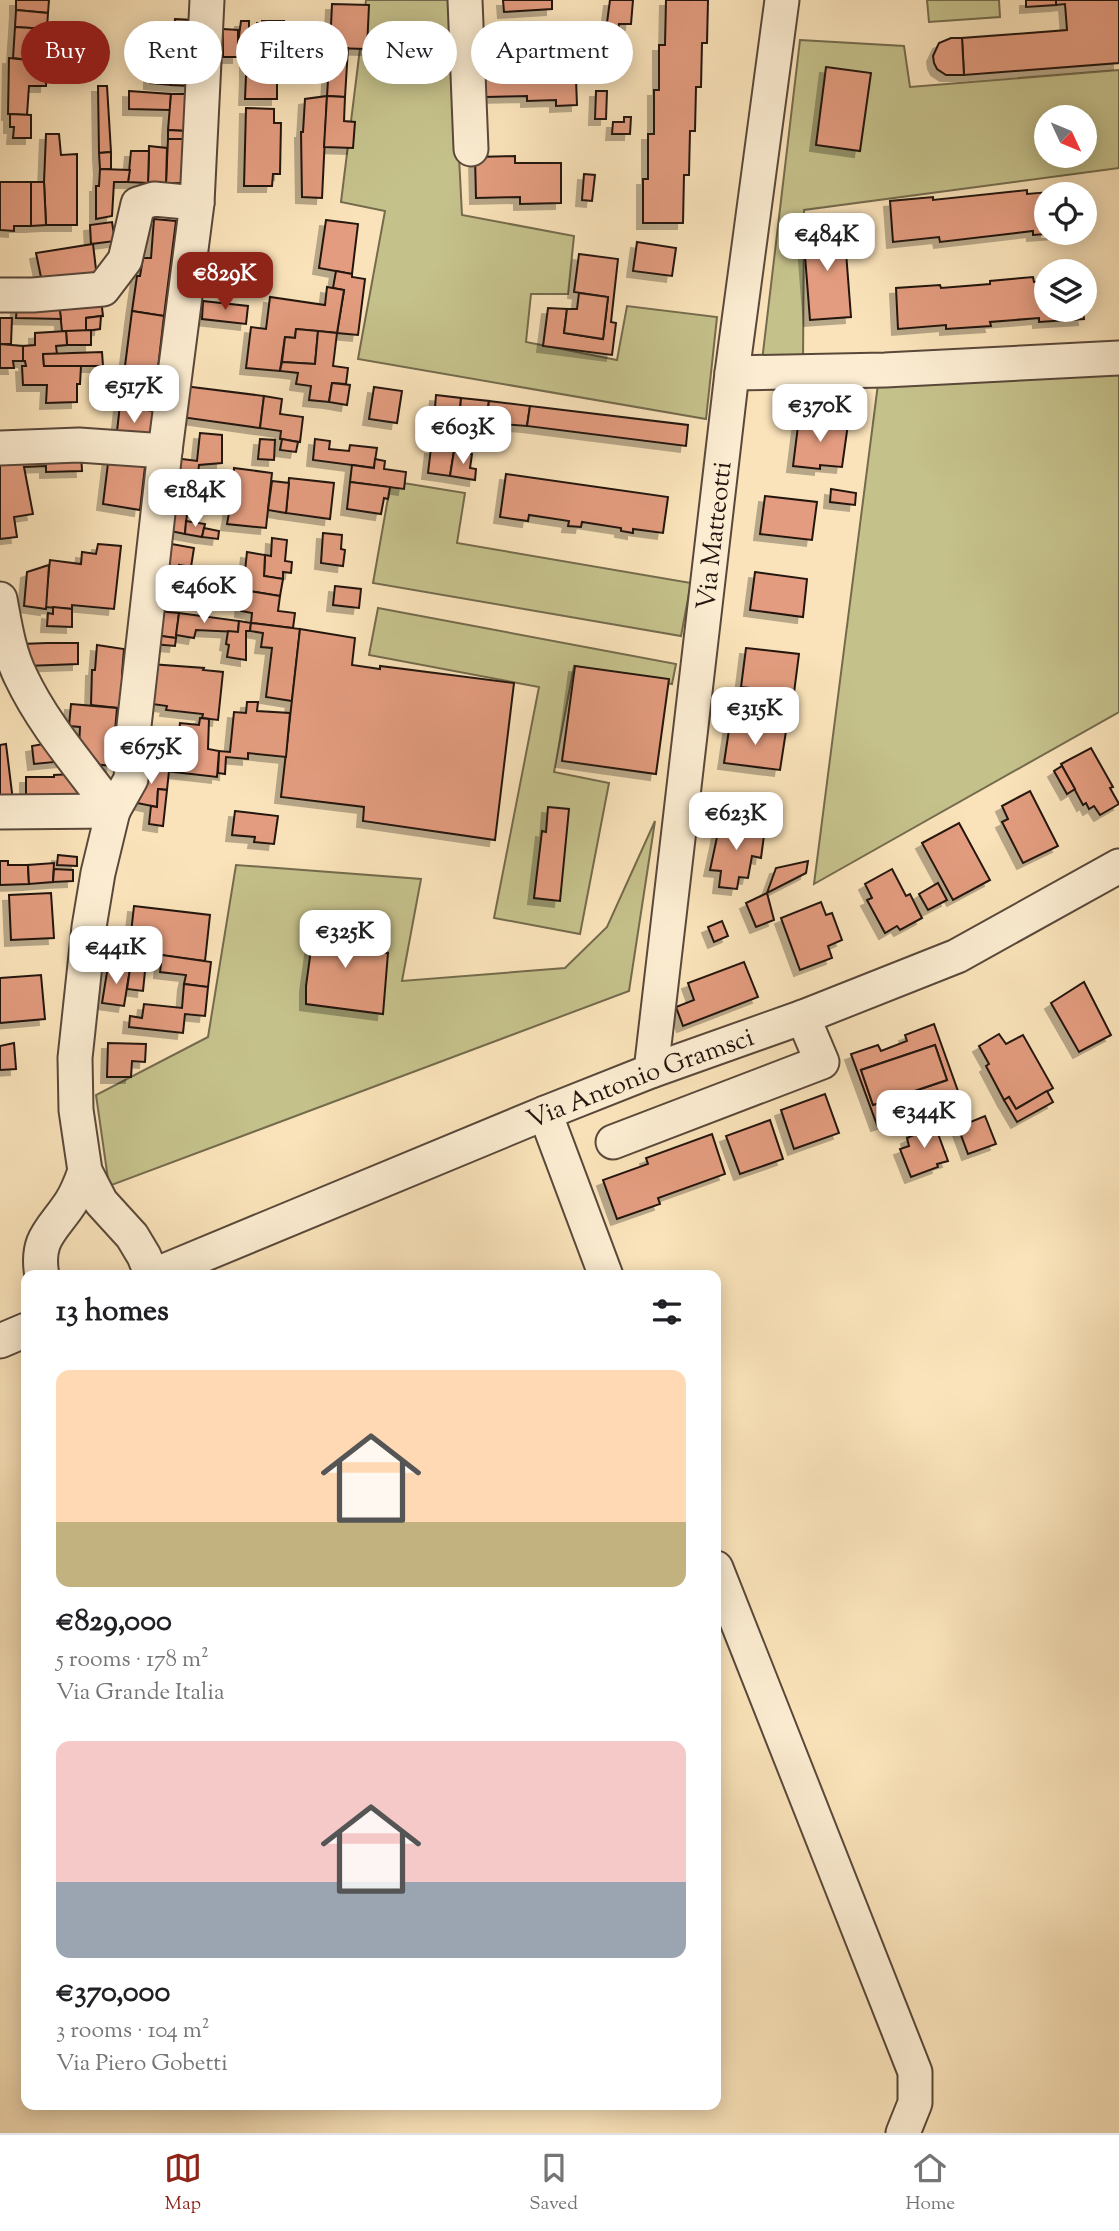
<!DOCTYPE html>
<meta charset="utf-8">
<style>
:root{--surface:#fff;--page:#f6f6f6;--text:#202124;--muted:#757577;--line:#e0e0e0;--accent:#8f2418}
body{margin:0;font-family:"Sorts Mill Goudy",serif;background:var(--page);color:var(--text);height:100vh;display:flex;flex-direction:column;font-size:26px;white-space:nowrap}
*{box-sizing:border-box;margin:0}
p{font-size:23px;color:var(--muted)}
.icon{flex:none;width:38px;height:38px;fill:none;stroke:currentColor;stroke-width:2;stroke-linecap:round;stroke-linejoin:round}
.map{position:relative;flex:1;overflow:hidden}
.panel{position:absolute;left:21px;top:1270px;width:700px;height:840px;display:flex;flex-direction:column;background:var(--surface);border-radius:14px;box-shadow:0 4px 18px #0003}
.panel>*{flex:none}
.guide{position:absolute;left:21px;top:21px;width:700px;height:63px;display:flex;gap:14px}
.needle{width:46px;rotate:134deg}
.buttons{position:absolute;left:1034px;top:105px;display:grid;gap:14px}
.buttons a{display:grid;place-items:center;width:63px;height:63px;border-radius:50%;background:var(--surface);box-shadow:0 4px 18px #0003;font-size:35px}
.price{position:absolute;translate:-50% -60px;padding:0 16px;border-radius:14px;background:#fff;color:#222;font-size:23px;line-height:46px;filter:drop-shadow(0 2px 4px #0008)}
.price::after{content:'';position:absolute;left:50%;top:42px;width:21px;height:16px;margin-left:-10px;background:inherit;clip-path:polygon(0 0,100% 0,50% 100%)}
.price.active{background:var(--accent);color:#fff}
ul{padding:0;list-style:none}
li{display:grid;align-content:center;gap:14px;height:371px;padding:0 35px}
li span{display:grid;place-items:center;height:217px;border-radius:14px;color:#555}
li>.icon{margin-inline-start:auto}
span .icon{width:126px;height:126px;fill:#fffc;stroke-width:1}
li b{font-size:30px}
h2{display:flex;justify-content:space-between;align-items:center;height:84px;padding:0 35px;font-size:30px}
.pill{padding:0 24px;border-radius:32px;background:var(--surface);box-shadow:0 4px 18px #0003;font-size:24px;line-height:63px}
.pill.active{background:var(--accent);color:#fff}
.tabs{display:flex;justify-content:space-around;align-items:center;height:98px;border-top:2px solid var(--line);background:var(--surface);font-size:19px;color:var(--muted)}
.tabs a{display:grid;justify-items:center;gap:4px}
.tabs .active{color:var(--accent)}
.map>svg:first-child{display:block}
.green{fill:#c5c18b;stroke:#746b4d;stroke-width:2;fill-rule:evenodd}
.building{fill:#e39c7f;stroke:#23150f;stroke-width:2;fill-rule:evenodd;filter:url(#shadow)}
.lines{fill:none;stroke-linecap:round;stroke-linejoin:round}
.minor-casing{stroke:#59483a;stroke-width:37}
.minor{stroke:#fcedd2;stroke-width:33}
.labels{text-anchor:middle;stroke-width:5;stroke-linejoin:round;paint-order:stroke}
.street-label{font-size:26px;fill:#23150f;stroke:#fcedd2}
</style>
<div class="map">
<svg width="1119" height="2133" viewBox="0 0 1119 2133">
<defs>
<filter id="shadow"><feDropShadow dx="-6" dy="6" stdDeviation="0" flood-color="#0004"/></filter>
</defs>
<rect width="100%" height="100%" fill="#fae3ba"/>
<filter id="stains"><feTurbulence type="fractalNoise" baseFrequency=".00286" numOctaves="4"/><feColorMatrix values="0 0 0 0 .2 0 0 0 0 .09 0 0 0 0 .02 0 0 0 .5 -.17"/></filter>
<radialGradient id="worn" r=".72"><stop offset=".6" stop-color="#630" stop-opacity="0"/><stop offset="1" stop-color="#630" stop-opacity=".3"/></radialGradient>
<g class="green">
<polygon points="366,0 451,0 462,215 574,236 568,294 531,294 526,342 617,360 627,306 717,317 706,419 358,359 385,211 341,202"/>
<polygon points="927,0 999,0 1000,17 929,22"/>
<path d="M800,40L904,46L910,87L1119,70V168L804,210L803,366L762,361ZM1046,117H1085V156H1046Z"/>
<polygon points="1119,362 1119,712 814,884 879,376"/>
<polygon points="391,481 465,493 457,543 691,583 681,636 373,583"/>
<polygon points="378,608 676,664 672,684 574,666 554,772 609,783 580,934 494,918 539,687 369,655"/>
<polygon points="655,821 629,991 109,1186 96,1095 208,1037 236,865 421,879 402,981 565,968 607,927"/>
</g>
<g class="building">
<polygon points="16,0 49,0 48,13 16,10"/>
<polygon points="503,0 552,0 552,9 504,12"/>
<polygon points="610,0 633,0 631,24 619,24 613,68 601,68"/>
<polygon points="666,0 708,0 707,43 702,43 701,87 696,87 695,131 690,131 689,175 684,175 683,223 643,223 643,179 648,179 648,134 654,134 654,90 659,90 659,45 665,45"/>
<polygon points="1026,0 1056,0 1056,5 1026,7"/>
<polygon points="1056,0 1119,0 1119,63 964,75 962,38 1067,30 1065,4 1056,5"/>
<polygon points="332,4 369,5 367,49 330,48"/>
<polygon points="16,10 48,13 47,29 15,27"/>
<polygon points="175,19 193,20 189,86 171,85"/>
<polygon points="241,21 249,21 249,43 238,43"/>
<polygon points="262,21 284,21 283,77 246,76 246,62 260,62 261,37 257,37 257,23 262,23"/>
<polygon points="15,27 47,29 45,62 13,58"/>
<polygon points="223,29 238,30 238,57 223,57"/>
<polygon points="951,38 962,38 964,75 946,75 937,69 934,63 933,56 939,43"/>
<polygon points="330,48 348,48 345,97 327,96"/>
<polygon points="534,51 534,56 575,55 577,105 556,106 556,100 527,101 527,96 486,97 484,52"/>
<polygon points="150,56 172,57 171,85 150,83"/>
<polygon points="9,58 47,62 46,86 29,86 27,115 8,114"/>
<polygon points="826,67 871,73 860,151 816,145"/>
<polygon points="246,76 277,76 277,99 245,99"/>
<polygon points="98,86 107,86 111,152 99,153"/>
<polygon points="129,91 171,94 170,110 129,109"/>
<polygon points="596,91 607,91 606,119 595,119"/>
<polygon points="171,94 188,94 186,131 168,130"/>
<polygon points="327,96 322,198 302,197 301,132 303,132 305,99"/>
<polygon points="327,96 345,97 344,121 355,122 353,148 324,147"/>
<polygon points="246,108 274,109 274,123 281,123 280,174 273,174 272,186 244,186"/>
<polygon points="10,114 31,115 31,138 13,138 14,127 10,127"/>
<polygon points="624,117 631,117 630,134 612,134 613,122 624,122"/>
<polygon points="168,130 186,131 185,139 168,139"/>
<polygon points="46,134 59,134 61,155 77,154 77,225 46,225 44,182"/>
<polygon points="168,139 185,139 181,183 166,183"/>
<polygon points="149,146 167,148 166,183 148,183"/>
<polygon points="131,151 149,151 148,183 128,182"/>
<polygon points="111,152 111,169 100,169 99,153"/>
<polygon points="515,156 515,163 561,163 561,203 520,204 520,197 476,198 475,157"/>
<polygon points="100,169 130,170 128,182 114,182 112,216 96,219 96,186 99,186"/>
<polygon points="584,174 595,175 592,201 582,200"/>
<polygon points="0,182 31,182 31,226 14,226 14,231 0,230"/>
<polygon points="31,182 44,182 46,225 31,226"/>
<polygon points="1027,190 1027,194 1075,190 1075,194 1046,194 1046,233 1060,233 1033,235 1033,231 940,242 939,237 893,242 890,201 933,197 933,200"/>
<polygon points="154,219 176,221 164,316 132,311 137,276 140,276 143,258 151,258"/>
<polygon points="326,220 358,224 352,274 319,268"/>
<polygon points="112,222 115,241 91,244 90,225"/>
<polygon points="844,226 851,317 810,320 803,230"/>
<polygon points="637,242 676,248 672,276 633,271"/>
<polygon points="93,244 97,278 43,287 36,253"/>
<polygon points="579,254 618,259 611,322 616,323 612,355 543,346 548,308 567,309 564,333 603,339 608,297 574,292"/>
<polygon points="336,271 352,274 352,277 365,279 358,335 337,333 344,290 333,288"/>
<polygon points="1033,277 1034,282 1046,281 1046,310 1083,310 1084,319 1039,322 1039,318 990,322 991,326 946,329 946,325 898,329 896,288 940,285 941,288 990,284 990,281"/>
<polygon points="327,287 344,290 337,333 296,329 295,338 285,337 280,371 246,368 251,327 266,329 270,297 325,305"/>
<polygon points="579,293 608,297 603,339 564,333 567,309 577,309"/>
<polygon points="101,299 103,316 86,318 86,331 62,331 59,303"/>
<polygon points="203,301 248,306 246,324 202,319"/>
<polygon points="59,303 61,319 16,318 17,306"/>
<polygon points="132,311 164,316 153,411 120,405"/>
<polygon points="101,316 100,329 86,331 86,318"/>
<polygon points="0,318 12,318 11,344 0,344"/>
<polygon points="296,329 318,331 315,364 282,362 285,337 295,338"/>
<polygon points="91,330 91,345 67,345 66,331"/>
<polygon points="66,331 67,345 56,346 57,354 43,354 44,366 81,366 80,384 77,384 77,402 46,403 47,385 23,385 22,366 26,366 25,361 23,361 23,346 35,345 35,333"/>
<polygon points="318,331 337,333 333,366 348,368 346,384 332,383 329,402 309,400 311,386 296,384 298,373 280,371 282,362 315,364"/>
<polygon points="0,344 23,346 23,361 13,361 14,368 0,368"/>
<polygon points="102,352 103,366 44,366 43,354"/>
<polygon points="332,383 350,385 347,405 329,402"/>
<polygon points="184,386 264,396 260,428 181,417"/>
<polygon points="374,387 402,391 397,423 369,419"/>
<polygon points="436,395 461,398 459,421 434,419"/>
<polygon points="264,396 282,399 280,414 303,417 300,442 280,439 281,431 260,428"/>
<polygon points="461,398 489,401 485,428 459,425"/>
<polygon points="489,401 530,406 527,426 502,424 502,430 485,428"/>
<polygon points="120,405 153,411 149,443 116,440"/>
<polygon points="530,406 688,425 686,446 527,426"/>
<polygon points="799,418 848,424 842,467 820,465 820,469 793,466"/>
<polygon points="200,433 222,435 222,463 199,465 198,473 173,470 174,458 197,461"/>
<polygon points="260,439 275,440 274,460 258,459"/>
<polygon points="282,439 298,442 296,452 280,450"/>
<polygon points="315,439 330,441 329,449 349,451 350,445 377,448 374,468 313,460"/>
<polygon points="431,448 454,451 450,476 428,473"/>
<polygon points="454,451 472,454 470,468 476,469 475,480 450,476"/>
<polygon points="81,453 82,471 46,472 46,466 24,467 33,514 14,517 17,537 0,539 0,454"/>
<polygon points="109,455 146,458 140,510 103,504"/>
<polygon points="375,459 385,461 384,469 406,472 404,489 350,482 352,465 374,468"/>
<polygon points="234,468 272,473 266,528 227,524 233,490"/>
<polygon points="506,474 668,497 663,533 633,529 633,533 621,531 621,528 582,522 581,527 568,526 569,521 529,515 528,521 500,517"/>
<polygon points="289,478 334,483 330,519 286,513"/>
<polygon points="272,481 289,483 286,513 268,510"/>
<polygon points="172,482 190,485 185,534 166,530"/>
<polygon points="350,482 390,487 388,499 384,498 381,514 347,509"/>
<polygon points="831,489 856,493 855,505 830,502"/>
<polygon points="765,496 817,502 812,540 760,534"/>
<polygon points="186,521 205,524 202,537 185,534"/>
<polygon points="204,528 219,531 218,539 202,537"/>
<polygon points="323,533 342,535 341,549 345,550 343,566 321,563"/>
<polygon points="272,538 287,540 285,561 292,562 291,573 283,572 283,579 264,576 265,555 271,556"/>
<polygon points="166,543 194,548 191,567 179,565 177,576 162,574"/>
<polygon points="98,544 121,546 114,609 72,605 72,609 45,607 50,560 81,564 82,552 96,554"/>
<polygon points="247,552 265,555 264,576 283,579 280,596 243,590"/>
<polygon points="49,565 46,609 24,606 27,572"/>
<polygon points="202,568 213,568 210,593 176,590 177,576 202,578"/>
<polygon points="755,572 807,579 803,617 750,610"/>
<polygon points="335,586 361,589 359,608 333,605"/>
<polygon points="243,590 280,596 278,611 295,613 293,628 251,623 252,613 241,611"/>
<polygon points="53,607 72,609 72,627 47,626 48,613 53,614"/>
<polygon points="156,611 179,613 176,638 154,635"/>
<polygon points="179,613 239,621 238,632 196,630 194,638 176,635"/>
<polygon points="239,621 251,623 250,631 246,631 246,660 227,657 229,645 226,644 228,631 238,632"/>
<polygon points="251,623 300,629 292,701 266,697 272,648 261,647 263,633 250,631"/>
<polygon points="300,629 355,638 352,665 380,669 380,666 514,683 495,840 363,821 364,807 281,797"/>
<polygon points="154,635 176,638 175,646 153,644"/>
<polygon points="47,643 78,643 78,664 26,666 21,644"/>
<polygon points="97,645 124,649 122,674 124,674 120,722 116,721 117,708 91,705 92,670 95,670"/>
<polygon points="746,648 799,654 794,693 741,687"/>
<polygon points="150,664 204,668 203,670 223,672 218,720 202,718 203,714 166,710 167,706 145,703"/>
<polygon points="575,666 669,679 656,774 562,761"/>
<polygon points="247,702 258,702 257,711 290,713 286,757 248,753 248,759 226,757 225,774 218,773 219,751 230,752 234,712 246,713"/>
<polygon points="71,704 117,708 112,766 92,764 79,747 80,727 69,726"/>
<polygon points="200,718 209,719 208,749 219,751 217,777 148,769 150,746 177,749 180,723 199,725"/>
<polygon points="730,723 786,731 780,770 724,763"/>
<polygon points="54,742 65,761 34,764 32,746"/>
<polygon points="6,744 13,801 0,803 0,745"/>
<polygon points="1091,748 1113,787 1110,788 1119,804 1100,815 1094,806 1089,809 1086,803 1083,805 1061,764"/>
<polygon points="1062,766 1075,789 1067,794 1054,771"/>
<polygon points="139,768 169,771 167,790 158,789 157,807 137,803"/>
<polygon points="73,774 84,799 26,797 26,777 54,777 54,775"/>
<polygon points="158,789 167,790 163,826 149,824 151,806 157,807"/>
<polygon points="1030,791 1058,846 1023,863 1002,822 1008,819 1002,806"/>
<polygon points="548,807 569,809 560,901 534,898 542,831 546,832"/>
<polygon points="235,811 278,816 274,844 254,842 255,837 232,835"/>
<polygon points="720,823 765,828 761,858 752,856 748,878 739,877 737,889 719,887 721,871 710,870"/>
<polygon points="959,823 990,880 953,900 922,843"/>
<polygon points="58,855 77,857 77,866 57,865"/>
<polygon points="0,861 8,861 8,865 28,865 29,884 0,885"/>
<polygon points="808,861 806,873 767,893 776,868"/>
<polygon points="54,863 53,882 29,884 28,865"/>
<polygon points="54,869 73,870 73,881 53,882"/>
<polygon points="892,869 906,896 910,894 922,918 900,930 897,926 885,933 867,900 872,898 865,884"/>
<polygon points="938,883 947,900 928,910 919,894"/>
<polygon points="51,893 54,938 11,940 9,895"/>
<polygon points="767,893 774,920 756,927 746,903"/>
<polygon points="821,902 826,915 832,913 842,940 828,946 832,958 800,970 781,918"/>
<polygon points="134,906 210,915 205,961 129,951"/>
<polygon points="315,920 348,926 347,930 372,934 371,951 388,953 383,1014 306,1004 306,986"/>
<polygon points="722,921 728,936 714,942 708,927"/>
<polygon points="162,955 211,962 208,987 184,984 186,975 160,972"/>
<polygon points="744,962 758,997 683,1026 676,1007 694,1000 688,983"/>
<polygon points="108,966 130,969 124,1006 102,1003"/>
<polygon points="130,969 145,971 143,991 127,989"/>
<polygon points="41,975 45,1019 0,1023 0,978"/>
<polygon points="1084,982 1111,1035 1079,1052 1051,1003"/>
<polygon points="184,984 208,987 205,1016 185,1014 183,1033 129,1027 130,1016 142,1018 144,1004 182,1008"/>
<path d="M934,1024L959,1094L942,1101L944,1108L897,1125L895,1119L877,1125L851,1054L878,1045L881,1051L907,1041L905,1035ZM935,1045L947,1080L873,1105L861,1070Z"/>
<polygon points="999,1034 1006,1044 1023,1035 1053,1088 1016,1109 1009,1097 1004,1100 986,1066 989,1064 979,1046"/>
<polygon points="14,1043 16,1069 0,1070 0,1046"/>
<polygon points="108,1043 146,1044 145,1062 132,1061 131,1077 107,1077"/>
<polygon points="935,1045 947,1080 873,1105 861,1070"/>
<polygon points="1047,1091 1053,1102 1017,1122 1004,1100 1009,1097 1016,1109"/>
<polygon points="825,1094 839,1133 794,1149 781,1110"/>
<polygon points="985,1116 996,1144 968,1154 958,1127"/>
<polygon points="770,1120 783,1159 740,1174 726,1136"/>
<polygon points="933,1120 948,1161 937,1164 938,1167 911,1177 900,1149 909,1146 907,1138 914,1135 912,1128"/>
<polygon points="712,1134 725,1174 658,1198 660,1204 617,1219 603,1180 648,1164 646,1158"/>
</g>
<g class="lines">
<g class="minor-casing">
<g id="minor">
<polyline points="465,0 471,149"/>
<polyline points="0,295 33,295 103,289 125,260 138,204 154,199 197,203"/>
<polyline points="732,373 885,370 1119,358"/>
<polyline points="0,448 79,445 165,451"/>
<path d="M0,599C5,626 9,653 21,677C44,726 82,768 113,811"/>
<polyline points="0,812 113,811"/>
<path id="s1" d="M651,1071L732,373L782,0"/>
<polyline points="545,1113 606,1276"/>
<polyline points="613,1142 822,1062 803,1017"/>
<path d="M42,1276C35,1238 53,1230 71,1202C77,1193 81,1182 85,1171"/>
<polyline points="152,1276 144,1256 132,1236 101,1202 85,1171 76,1110 75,1058 89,927 98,873 113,811 131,779 134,726 165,451 197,203 207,0"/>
<path id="s2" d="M152,1276L545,1113L651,1071L803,1017L957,956L1119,866"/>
<polyline points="0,1341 26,1330"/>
<polyline points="716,1568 915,2072 915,2103 903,2133"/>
</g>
</g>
<use href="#minor" class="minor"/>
</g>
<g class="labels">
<g class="street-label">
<text dy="9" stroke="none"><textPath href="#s1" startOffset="539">Via Matteotti</textPath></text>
<text dy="9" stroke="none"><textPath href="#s2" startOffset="527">Via Antonio Gramsci</textPath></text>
</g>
</g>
<rect width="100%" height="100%" filter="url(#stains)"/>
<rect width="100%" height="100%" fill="url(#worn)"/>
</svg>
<div class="buttons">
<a><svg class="needle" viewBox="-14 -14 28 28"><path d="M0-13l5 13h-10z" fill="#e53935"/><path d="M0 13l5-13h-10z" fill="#757577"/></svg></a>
<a><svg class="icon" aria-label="locate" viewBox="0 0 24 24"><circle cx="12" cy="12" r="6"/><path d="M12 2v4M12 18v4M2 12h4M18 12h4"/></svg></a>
<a><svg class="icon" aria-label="layers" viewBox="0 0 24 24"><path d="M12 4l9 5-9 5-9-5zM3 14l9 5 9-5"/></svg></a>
</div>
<b class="price" style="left:827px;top:273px">€484K</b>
<b class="price active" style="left:225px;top:312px">€829K</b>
<b class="price" style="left:134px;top:425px">€517K</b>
<b class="price" style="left:820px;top:444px">€370K</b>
<b class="price" style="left:463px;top:466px">€603K</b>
<b class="price" style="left:195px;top:529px">€184K</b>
<b class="price" style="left:204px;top:625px">€460K</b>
<b class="price" style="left:755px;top:747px">€315K</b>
<b class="price" style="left:151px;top:786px">€675K</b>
<b class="price" style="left:736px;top:852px">€623K</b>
<b class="price" style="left:345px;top:970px">€325K</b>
<b class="price" style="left:116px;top:986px">€441K</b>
<b class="price" style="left:924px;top:1150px">€344K</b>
<div class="guide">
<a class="pill active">Buy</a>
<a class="pill">Rent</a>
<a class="pill">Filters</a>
<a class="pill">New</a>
<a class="pill">Apartment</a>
</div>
<section class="panel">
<h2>13 homes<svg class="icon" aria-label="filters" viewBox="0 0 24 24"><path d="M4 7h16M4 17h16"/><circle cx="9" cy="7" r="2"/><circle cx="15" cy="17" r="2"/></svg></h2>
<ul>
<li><span style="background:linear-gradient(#ffd9b3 70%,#c2b280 0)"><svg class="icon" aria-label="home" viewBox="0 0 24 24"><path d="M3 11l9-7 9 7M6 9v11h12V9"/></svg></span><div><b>€829,000</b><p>5 rooms · 178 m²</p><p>Via Grande Italia</p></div></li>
<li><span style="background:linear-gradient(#f6c9c9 65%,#9aa5b1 0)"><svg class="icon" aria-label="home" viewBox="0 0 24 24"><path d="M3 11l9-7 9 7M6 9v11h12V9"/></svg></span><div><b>€370,000</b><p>3 rooms · 104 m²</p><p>Via Piero Gobetti</p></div></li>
</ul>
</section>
</div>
<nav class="tabs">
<a class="active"><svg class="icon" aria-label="map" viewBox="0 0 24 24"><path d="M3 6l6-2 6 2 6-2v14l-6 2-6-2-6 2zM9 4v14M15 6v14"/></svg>Map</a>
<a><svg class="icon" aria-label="saved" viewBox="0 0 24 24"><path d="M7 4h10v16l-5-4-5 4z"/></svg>Saved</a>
<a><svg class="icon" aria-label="home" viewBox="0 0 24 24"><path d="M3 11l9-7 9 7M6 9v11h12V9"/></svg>Home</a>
</nav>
